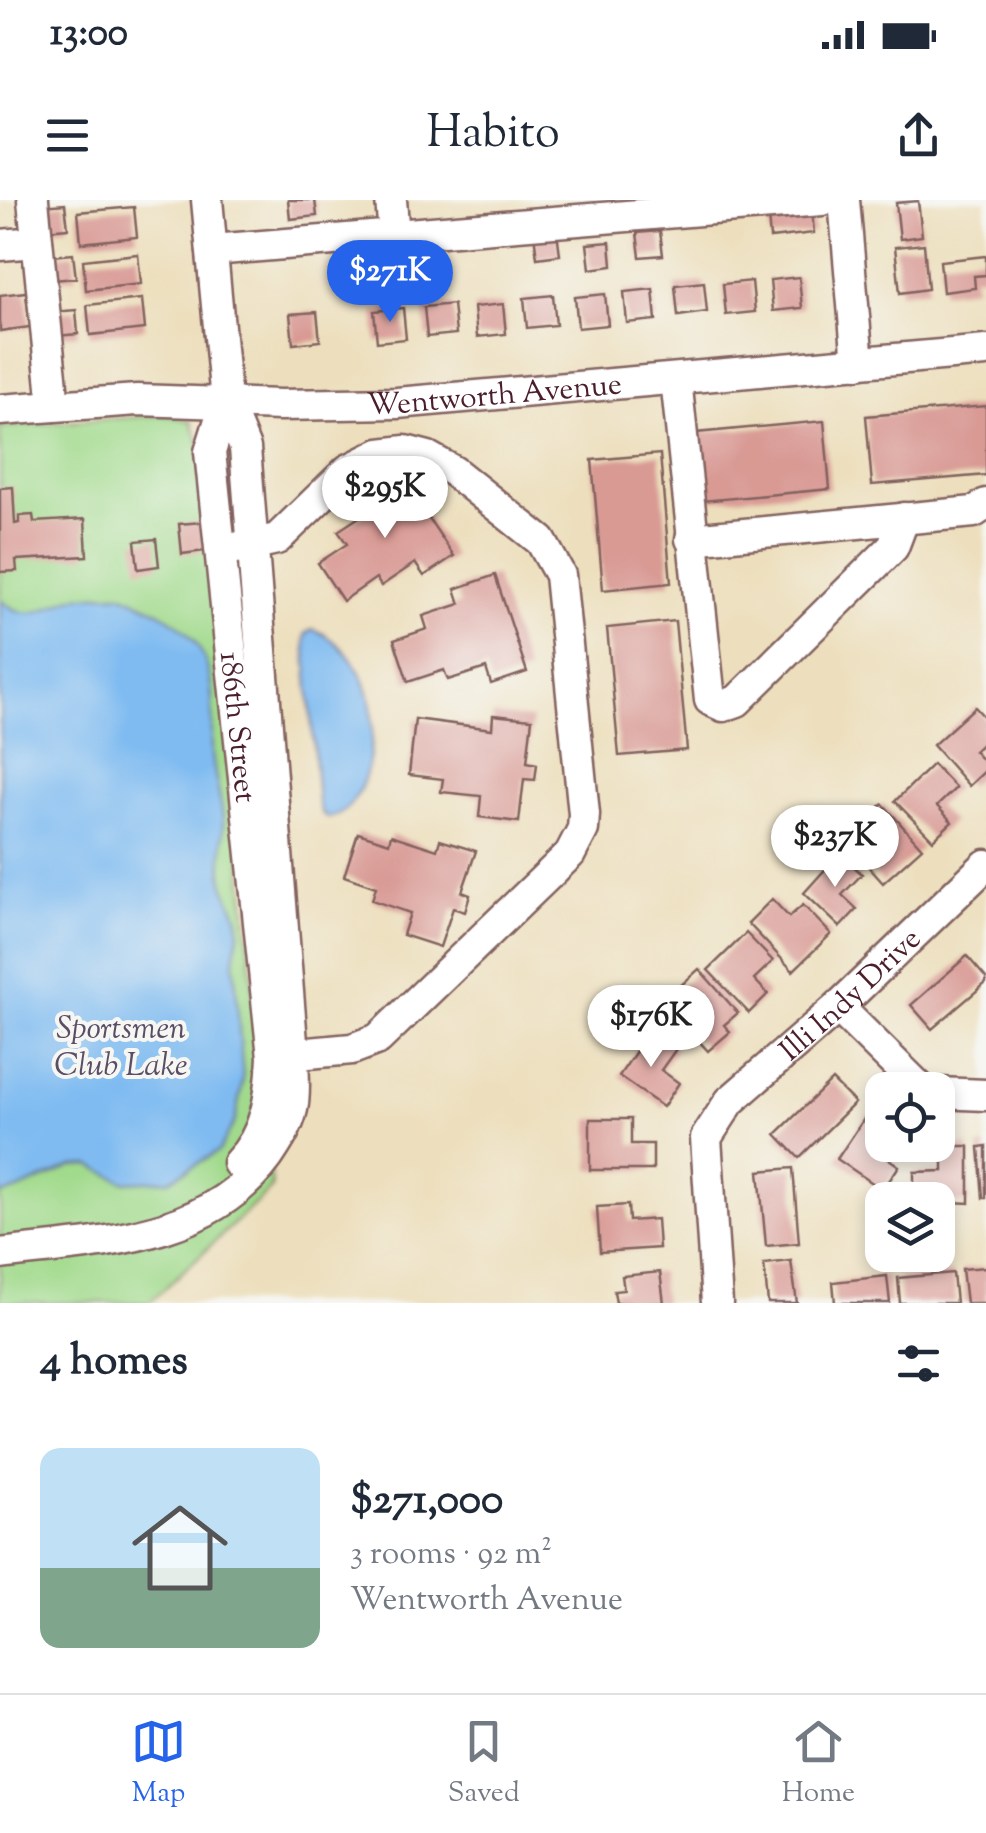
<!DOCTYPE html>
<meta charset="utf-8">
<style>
:root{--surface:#fff;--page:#f6f6f7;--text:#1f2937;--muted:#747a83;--line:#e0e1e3;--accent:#2563eb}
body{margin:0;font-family:"Sorts Mill Goudy",serif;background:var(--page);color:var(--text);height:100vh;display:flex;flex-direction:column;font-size:38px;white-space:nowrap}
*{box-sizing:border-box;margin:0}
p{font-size:32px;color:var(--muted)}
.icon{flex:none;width:55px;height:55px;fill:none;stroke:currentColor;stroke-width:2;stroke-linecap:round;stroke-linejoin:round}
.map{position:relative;height:1103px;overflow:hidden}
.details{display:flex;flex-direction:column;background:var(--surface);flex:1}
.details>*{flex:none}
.buttons{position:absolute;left:865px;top:872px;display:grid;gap:20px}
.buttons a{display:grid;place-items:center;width:90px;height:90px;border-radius:20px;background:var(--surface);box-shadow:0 5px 15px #0003;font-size:50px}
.price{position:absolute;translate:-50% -85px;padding:0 22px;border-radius:35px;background:#fff;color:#222;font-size:32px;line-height:65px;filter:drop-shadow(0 2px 5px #0008)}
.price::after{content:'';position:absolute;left:50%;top:60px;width:30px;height:22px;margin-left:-15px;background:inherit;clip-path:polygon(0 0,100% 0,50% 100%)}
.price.current{background:var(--accent);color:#fff}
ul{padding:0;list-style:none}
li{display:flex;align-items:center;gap:30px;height:250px;padding:0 40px}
li span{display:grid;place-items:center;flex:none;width:280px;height:200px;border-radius:20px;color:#555}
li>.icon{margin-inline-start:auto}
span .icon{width:120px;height:120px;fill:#fffc;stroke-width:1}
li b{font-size:42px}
h2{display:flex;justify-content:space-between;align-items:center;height:120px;padding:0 40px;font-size:42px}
.status{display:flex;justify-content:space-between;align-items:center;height:70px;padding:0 50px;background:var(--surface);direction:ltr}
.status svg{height:28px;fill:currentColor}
header{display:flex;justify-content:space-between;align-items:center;height:130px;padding:0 40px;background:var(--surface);font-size:45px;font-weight:600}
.menu{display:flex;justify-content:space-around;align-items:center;height:140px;border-top:2px solid var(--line);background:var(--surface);font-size:28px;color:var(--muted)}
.menu a{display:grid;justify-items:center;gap:5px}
.menu .current{color:var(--accent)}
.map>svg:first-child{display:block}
.green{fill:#a1da8c;stroke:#767c5c;stroke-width:2.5}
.water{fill:#7fbbf1;stroke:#646d8e;stroke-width:2.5}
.building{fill:#d99a94}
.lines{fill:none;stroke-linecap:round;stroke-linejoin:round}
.minor-casing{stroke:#83625e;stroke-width:35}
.minor{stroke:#fff;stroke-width:30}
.labels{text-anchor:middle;stroke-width:8;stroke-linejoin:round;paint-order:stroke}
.street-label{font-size:30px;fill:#4a1f2b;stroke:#f6f6f2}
.water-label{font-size:32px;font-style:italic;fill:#5a4e66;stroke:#f6f6f2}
</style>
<div class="status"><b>13:00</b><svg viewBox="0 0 49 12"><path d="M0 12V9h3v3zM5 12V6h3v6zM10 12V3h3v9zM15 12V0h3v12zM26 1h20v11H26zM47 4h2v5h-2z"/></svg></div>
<header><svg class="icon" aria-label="menu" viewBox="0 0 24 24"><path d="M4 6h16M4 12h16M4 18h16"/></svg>Habito<svg class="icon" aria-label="share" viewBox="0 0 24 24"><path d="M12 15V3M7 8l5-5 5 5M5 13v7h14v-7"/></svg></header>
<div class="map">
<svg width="986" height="1103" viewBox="0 0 986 1103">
<rect width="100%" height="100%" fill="#f6f6f2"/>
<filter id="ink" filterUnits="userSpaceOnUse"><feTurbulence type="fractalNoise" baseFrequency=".01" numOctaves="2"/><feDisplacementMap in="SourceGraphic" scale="20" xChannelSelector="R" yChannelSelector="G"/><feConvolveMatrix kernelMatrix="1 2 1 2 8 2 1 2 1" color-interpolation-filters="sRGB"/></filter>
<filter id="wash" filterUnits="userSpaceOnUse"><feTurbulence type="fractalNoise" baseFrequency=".0048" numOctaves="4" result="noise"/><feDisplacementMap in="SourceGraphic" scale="40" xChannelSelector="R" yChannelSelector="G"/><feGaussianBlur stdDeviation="2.25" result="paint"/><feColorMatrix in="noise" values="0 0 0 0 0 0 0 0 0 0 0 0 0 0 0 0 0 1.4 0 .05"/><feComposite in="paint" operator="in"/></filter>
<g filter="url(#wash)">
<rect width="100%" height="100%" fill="#eddfbd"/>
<polygon class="green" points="167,215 191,221 202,249 272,988 149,1103 0,1103 0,227"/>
<g class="water">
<path d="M121,394C150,406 186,422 201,452C217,483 211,518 212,551C213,574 221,596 223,619C224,637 221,655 222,673C223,691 232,700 237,716C243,733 235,745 234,761L243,879L235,921L219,951L169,980L125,982L90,965L72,966L16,991L0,995V400C32,425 43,407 73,398C89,394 105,394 121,394Z"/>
<path d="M312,429C339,438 360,466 368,492C378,526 372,609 328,618L322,614L318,602L305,440L306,434Z"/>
</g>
<g id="blocks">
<g class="building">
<polygon points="288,0 315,0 317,16 290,19"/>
<polygon points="918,1 922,36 900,39 896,3"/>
<polygon points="65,4 68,28 45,30 42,6"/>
<polygon points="134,7 137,37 81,43 78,12"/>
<polygon points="812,11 814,33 770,38 768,16"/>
<polygon points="557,31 560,55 537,58 534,34"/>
<polygon points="660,31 663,55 640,57 637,33"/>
<polygon points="610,42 612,66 590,69 587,44"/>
<polygon points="924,44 928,89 900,93 895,47"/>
<polygon points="73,54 76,78 53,80 51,56"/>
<polygon points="138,54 141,84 86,90 83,60"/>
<polygon points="438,55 441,79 418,81 415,57"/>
<polygon points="986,56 986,75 974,76 975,88 943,92 940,61"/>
<polygon points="799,77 802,108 773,111 770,80"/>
<polygon points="752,81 755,112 726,115 723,84"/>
<polygon points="704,82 707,112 678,116 675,85"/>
<polygon points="653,89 656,120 627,123 624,92"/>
<polygon points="26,92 30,127 0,131 0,95"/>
<polygon points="605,94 608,125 578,128 575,97"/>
<polygon points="553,95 556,125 527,128 524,98"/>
<polygon points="142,99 145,129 90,135 87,105"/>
<polygon points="453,104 456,134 427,137 424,107"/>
<polygon points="503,104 506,134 477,137 474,107"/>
<polygon points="403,108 406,139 377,142 374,111"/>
<polygon points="76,110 78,134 56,136 53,112"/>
<polygon points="317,112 320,141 293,144 290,114"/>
<polygon points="986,206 986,275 872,285 866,216"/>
<polygon points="824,221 830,289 702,301 696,233"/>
<polygon points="660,254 671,383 603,390 592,260"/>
<polygon points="396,270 454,356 424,376 415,363 381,386 376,378 343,401 318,363 347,344 338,331 373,308 363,293"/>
<polygon points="13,287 15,324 19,323 19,316 33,315 34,322 85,319 87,356 16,360 17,371 0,372 0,288"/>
<polygon points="202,322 205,351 182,354 179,324"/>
<polygon points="156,339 159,366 138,369 135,341"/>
<polygon points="495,375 527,472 491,484 486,468 448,480 444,470 408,482 394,440 427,429 423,416 460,404 455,389"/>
<polygon points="675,421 687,550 619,556 607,428"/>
<polygon points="975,507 986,519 986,540 974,551 986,564 986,570 969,586 933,545"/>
<polygon points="493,515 532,519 527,562 537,564 535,580 524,579 519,622 479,617 481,596 441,592 443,579 409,575 415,519 492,529"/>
<polygon points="933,564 956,588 937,606 952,622 933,640 895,601"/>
<polygon points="883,604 922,648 883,683 840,635 858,620 861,623"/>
<polygon points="358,633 389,643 391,635 437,650 440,640 476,651 462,692 470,695 465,712 453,708 440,747 403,735 410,713 372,700 376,687 344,676"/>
<polygon points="840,653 862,674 842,695 857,709 840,727 804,693"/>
<polygon points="772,699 789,717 803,705 831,734 793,771 748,723"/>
<polygon points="746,733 773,761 754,779 768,794 749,813 708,770"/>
<polygon points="967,756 986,778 986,783 932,829 911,805"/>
<polygon points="699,769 738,813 724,825 730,832 708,851 680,820 696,806 679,787"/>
<polygon points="650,831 676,849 661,870 679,883 663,907 619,876"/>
<polygon points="832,880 855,903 799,958 776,934"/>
<polygon points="868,913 882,923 882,940 876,950 899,966 883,990 837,959"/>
<polygon points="590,919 631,919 631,944 653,944 653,970 590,970"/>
<polygon points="943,946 969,946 969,1003 914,1000 914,972 943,971"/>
<polygon points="986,946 986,998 983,998 979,947"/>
<polygon points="793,968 799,1043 766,1046 759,971"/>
<polygon points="628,1005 629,1021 657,1019 659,1048 600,1052 597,1007"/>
<polygon points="791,1061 797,1103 768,1103 764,1064"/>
<polygon points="986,1067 986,1103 966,1103 962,1069"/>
<polygon points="660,1072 664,1103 616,1103 614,1091 624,1090 622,1076"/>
<polygon points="953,1073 956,1103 900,1103 898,1078"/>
<polygon points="887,1076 890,1103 835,1103 833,1082"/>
</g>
</g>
</g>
<g filter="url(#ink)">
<use href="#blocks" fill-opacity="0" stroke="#83625e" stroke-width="2.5"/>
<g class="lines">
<g class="minor-casing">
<g id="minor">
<polyline points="33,0 54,206"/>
<polyline points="391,0 394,35"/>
<polyline points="844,0 858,163"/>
<polyline points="0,45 37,42"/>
<polyline points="212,50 822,0"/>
<polyline points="676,179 710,500 723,506 737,501 893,347 904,318"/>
<path id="s1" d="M226,201L210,252L273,857C271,896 267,933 238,963"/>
<path id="s2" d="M0,210L137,200L281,205L397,203L986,151"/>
<polyline points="691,339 974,312 986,304"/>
<polyline points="221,351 277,339 348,270 380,254 405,251 428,257 453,271 541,341 560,375 584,614 583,629 570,654 378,839 352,849 276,856"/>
<polyline points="838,807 922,890"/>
<polyline points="938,893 986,895"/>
<path d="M0,1054C95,1042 206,1042 268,957C278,942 288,927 292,909C296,892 293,872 293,855L245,248L226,201L207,0"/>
<path id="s3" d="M717,1103L706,938L730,901L838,807L986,665"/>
</g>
</g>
<use href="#minor" class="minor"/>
</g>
</g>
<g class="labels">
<g class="street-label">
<text dy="10" stroke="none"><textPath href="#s2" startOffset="495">Wentworth Avenue</textPath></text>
<text dy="10" stroke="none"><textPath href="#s1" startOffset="330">186th Street</textPath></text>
<text dy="10" stroke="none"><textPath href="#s3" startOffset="370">Illi Indy Drive</textPath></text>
</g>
<g class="water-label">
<text x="121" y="838">Sportsmen<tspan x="121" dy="37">Club Lake</tspan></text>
</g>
</g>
</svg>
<div class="buttons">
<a><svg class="icon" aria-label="locate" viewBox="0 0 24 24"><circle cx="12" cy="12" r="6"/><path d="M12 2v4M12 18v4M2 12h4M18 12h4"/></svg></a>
<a><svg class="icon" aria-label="layers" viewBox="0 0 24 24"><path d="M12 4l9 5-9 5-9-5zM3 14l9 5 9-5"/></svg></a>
</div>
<b class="price current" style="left:390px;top:125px">$271K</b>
<b class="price" style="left:385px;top:341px">$295K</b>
<b class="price" style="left:835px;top:690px">$237K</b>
<b class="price" style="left:651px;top:870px">$176K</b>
</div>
<section class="details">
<h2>4 homes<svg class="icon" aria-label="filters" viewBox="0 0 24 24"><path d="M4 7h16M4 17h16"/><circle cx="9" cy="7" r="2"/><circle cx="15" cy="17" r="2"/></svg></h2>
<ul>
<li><span style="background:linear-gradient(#bfe0f5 60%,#7fa58c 0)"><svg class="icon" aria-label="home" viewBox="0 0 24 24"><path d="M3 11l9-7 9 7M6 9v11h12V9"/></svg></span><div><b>$271,000</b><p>3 rooms · 92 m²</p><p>Wentworth Avenue</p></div></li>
</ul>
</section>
<nav class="menu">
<a class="current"><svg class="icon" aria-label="map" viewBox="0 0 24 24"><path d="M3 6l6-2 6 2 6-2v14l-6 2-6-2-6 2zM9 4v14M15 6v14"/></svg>Map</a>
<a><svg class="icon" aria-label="saved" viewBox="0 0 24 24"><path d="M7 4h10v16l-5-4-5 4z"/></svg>Saved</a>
<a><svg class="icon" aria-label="home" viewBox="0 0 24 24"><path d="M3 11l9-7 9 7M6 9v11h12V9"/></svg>Home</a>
</nav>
